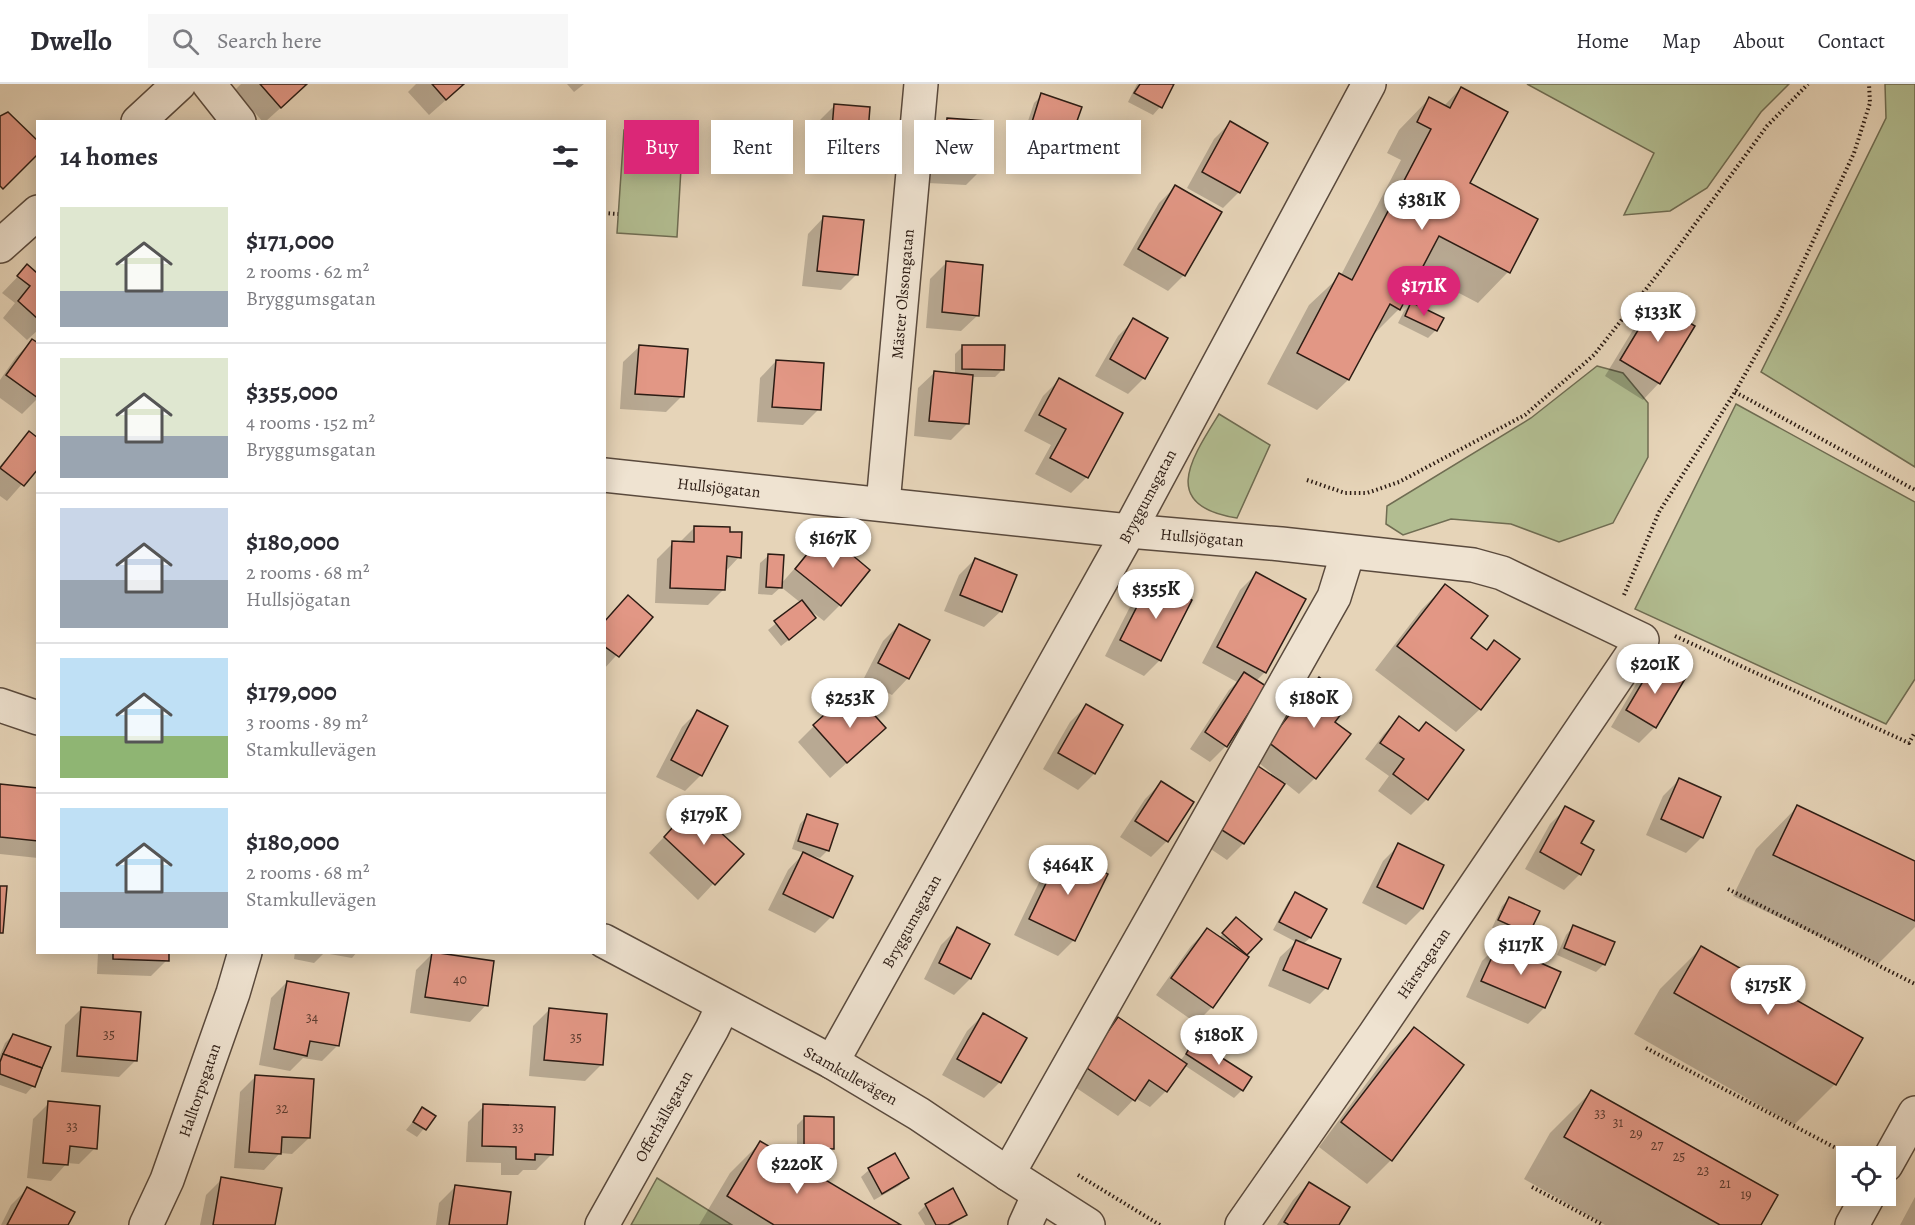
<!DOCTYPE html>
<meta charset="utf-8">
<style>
:root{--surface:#fff;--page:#f7f7f7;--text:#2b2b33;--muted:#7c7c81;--line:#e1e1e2;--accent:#db2777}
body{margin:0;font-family:Alegreya,serif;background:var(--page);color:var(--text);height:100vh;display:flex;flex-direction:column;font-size:22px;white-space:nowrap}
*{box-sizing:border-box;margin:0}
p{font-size:20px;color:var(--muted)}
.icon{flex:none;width:33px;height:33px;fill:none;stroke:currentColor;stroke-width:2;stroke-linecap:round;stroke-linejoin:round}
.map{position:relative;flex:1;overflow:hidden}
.details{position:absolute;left:36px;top:36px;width:570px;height:834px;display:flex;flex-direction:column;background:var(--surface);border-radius:0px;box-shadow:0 3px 15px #0003}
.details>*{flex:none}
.hud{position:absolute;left:624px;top:36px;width:570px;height:54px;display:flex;gap:12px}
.fabs{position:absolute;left:1836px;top:1062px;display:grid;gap:12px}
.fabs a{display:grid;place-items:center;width:60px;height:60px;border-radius:0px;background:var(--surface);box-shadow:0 3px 15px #0003;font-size:30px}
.price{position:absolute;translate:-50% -51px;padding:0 14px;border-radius:21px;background:#fff;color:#222;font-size:20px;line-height:39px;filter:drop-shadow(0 2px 3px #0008)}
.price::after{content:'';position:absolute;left:50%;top:36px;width:18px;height:14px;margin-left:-9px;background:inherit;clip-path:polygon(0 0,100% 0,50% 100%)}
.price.active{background:var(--accent);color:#fff}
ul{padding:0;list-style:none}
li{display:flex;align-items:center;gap:18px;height:150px;padding:0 24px}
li+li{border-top:2px solid var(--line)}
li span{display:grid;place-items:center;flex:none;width:168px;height:120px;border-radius:0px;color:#555}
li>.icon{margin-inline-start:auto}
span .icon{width:72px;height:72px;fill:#fffc;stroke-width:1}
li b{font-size:26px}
h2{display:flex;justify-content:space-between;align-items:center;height:72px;padding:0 24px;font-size:26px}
.tag{padding:0 21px;border-radius:0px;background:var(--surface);box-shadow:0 3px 15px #0003;font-size:21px;line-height:54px}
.tag.active{background:var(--accent);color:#fff}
header{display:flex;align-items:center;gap:36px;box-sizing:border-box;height:84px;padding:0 30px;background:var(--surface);border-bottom:2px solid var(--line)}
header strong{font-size:28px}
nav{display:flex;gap:33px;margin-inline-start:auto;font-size:21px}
.search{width:420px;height:54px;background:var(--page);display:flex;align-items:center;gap:15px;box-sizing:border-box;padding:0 21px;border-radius:0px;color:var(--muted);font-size:22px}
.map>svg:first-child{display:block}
.green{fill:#b2bd91;stroke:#6f6c52;stroke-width:1.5}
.shadow{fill:#0003}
.building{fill:#e29785;stroke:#2c1c14;stroke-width:1.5}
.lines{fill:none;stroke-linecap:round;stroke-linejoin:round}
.minor-casing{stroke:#5a4a3d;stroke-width:36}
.path{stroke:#2c1c14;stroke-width:4;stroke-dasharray:1.5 3;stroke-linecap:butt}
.minor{stroke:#efe3d1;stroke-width:33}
.labels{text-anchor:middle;stroke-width:4.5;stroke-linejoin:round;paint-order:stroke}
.number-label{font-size:14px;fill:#5a3b30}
.street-label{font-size:16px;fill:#2c1c14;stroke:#efe3d1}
</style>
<header>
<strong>Dwello</strong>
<div class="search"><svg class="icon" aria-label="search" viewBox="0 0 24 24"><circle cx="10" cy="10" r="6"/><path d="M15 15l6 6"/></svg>Search here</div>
<nav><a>Home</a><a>Map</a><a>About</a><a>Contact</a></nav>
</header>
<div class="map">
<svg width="1915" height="1141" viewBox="0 0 1915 1141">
<rect width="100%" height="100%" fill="#e6d4b8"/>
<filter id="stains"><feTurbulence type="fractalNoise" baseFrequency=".00333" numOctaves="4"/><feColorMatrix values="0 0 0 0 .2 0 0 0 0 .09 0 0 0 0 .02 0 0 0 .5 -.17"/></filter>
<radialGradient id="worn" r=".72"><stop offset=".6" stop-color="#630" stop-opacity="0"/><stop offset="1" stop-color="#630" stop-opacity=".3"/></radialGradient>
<g class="green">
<polygon points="1527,0 1789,0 1761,28 1707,104 1670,127 1624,131 1654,69"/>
<polygon points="1885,0 1915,0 1915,383 1761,288 1886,34"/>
<polygon points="624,46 683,50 677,153 617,149"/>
<polygon points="1597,282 1623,289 1648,319 1648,373 1613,439 1559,458 1511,440 1451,435 1403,451 1386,440 1387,422 1531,334"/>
<polygon points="1736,320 1915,418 1915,595 1886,640 1635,525"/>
<path d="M1219,330L1270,361L1237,434C1159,422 1191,375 1219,330Z"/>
<polygon points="657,1094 732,1141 631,1141"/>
</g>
<g class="shadow">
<polygon points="241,0 307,0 265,38 263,38 235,6"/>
<polygon points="416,0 464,0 429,31 408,8"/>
<polygon points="567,0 584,0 574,8"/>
<polygon points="1137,0 1173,0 1160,23 1153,31 1128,18"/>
<polygon points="1461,4 1468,99 1508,188 1478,219 1419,188 1399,225 1370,254 1348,296 1317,326 1267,300 1309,221 1341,191 1401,76 1387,69 1399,46 1429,15 1443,23"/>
<polygon points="1042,11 1071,50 1063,58 1025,46 1034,19"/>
<polygon points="834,22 865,72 849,88 814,85 818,38"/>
<polygon points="948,35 982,85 966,101 928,99 932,52"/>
<polygon points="1230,39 1239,108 1223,124 1187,104 1214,55"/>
<polygon points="1175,103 1184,191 1168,207 1123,181 1159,119"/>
<polygon points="824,133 857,190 841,206 802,202 808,150"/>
<polygon points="946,179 978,231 961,247 926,244 930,195"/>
<polygon points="28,182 36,190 38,188 38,246 27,256 3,234 15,219 2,209"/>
<polygon points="1412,220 1436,246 1428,254 1398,239 1404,227"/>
<polygon points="1656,220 1659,299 1643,316 1605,292 1639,236"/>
<polygon points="1134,236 1144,294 1128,310 1095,292 1118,252"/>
<polygon points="32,257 38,261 38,314 22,330 0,314 0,296 16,273"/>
<polygon points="640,262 682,312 666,328 620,325 623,278"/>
<polygon points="963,262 1002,286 995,293 972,293 967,340 951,356 914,352 918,304 935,288 955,290 955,270"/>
<polygon points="776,277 819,325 803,341 757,338 760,294"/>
<polygon points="1059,296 1087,393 1071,409 1035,390 1051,361 1024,347 1043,312"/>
<polygon points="29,349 38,382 7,417 0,412 0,382"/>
<polygon points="695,443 739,473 725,488 724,505 708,521 655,519 657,475 673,459 679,459"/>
<polygon points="825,450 868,486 840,521 824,537 811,527 807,541 781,562 768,546 801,519 781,503 772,511 758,510 760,479 768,472 780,501"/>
<polygon points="975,475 1001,527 984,543 944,527 959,491"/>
<polygon points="1256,490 1265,588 1256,597 1226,662 1210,678 1190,665 1229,606 1237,598 1202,579 1240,506"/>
<polygon points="1151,497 1160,576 1144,592 1105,572 1135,513"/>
<polygon points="1445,502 1469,554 1485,567 1494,557 1480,625 1456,648 1375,586 1422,525"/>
<polygon points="628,513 651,533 604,585 604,538"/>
<polygon points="899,541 908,594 892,611 863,596 883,557"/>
<polygon points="1655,579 1655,643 1639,659 1611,643 1639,595"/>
<polygon points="1319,595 1333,638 1315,694 1299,710 1284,698 1243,760 1227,776 1199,757 1279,698 1280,696 1254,675 1303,611"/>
<polygon points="1086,622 1121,642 1094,690 1078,706 1043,685 1070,638"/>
<polygon points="698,627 701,691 685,707 656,693 682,643"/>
<polygon points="843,630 868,660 830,694 798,658 814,642"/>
<polygon points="1400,634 1418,648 1426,640 1427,715 1411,731 1378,707 1389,692 1365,675 1384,650"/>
<polygon points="1679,696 1702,753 1686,769 1646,751 1663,712"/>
<polygon points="1161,699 1192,719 1167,757 1151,773 1120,753 1145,715"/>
<polygon points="0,702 38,706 38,774 0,770"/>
<polygon points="1797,723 1915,779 1915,843 1878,880 1733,812 1756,765"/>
<polygon points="1566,724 1579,760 1580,790 1564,806 1525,785 1550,740"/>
<polygon points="807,732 828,766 820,774 810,771 809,772 831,833 815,849 768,826 788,786 804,769 792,765 800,740"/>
<polygon points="676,740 741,770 698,816 649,769"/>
<polygon points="1399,761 1442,782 1422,825 1406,841 1362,819 1383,777"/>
<polygon points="1061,770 1074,856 1058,872 1014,851 1045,786"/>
<polygon points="1295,810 1325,826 1310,854 1303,860 1339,876 1326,904 1310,920 1268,902 1280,873 1296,858 1273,846 1288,818"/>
<polygon points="1509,815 1527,849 1520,857 1492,844 1502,822"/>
<polygon points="1229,843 1259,855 1244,872 1212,923 1196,939 1156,911 1191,862 1207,846 1219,854"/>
<polygon points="1573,843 1604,880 1596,888 1557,871 1566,851"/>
<polygon points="957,845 987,860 970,895 954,911 924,895 941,861"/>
<polygon points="1498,861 1559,889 1544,924 1528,940 1466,913 1482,877"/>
<polygon points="1701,864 1835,1000 1794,1041 1634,950 1660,905"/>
<polygon points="98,868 168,868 167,876 151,892 97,890"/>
<polygon points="295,868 357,868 352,874 324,869 314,879 294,875"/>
<polygon points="432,870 486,921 470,938 410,929 416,886"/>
<polygon points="287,898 338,961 322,977 303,974 290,987 259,981 271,914"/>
<polygon points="81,925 135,977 119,993 61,988 65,941"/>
<polygon points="549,926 601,981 585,997 529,992 533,942"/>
<polygon points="983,931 1000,998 984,1014 942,991 967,947"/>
<polygon points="1118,935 1180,977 1195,958 1242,1006 1234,1014 1184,981 1166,1007 1150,1023 1135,1014 1118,1032 1069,999 1102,951"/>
<polygon points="1414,945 1391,1076 1367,1100 1319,1063 1390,968"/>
<polygon points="13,951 33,1002 26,1010 0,1001 0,971 5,959"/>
<polygon points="256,992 309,1054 292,1070 280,1069 264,1086 234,1084 240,1008"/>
<polygon points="1591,1008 1759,1141 1605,1141 1524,1095 1550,1049"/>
<polygon points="49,1019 95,1064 79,1080 67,1079 51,1097 27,1094 33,1035"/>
<polygon points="484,1022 552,1070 536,1086 523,1086 518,1091 501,1091 501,1079 466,1078 468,1038"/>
<polygon points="423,1025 434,1032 417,1053 406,1046"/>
<polygon points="805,1033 832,1064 824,1072 797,1071 797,1041"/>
<polygon points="761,1058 898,1141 699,1141 730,1089"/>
<polygon points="894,1071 907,1094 899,1102 874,1116 861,1093 869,1086"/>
<polygon points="222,1095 274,1141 200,1141 206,1111"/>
<polygon points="1309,1099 1337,1141 1277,1141 1293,1116"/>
<polygon points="455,1103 506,1141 436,1141 439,1119"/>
<polygon points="27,1105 67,1141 1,1141 11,1121"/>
<polygon points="1915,1113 1915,1141 1900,1141"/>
<polygon points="926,1121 965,1130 952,1141 925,1141 918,1129"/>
</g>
<g class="building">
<polygon points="260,0 307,0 281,24"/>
<polygon points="432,0 464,0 446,16"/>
<polygon points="1140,0 1174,0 1162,24 1134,9"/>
<polygon points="1461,3 1508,28 1470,99 1538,135 1510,189 1439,152 1400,226 1390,220 1349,296 1297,269 1339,189 1352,196 1431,45 1417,38 1429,13 1450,24"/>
<polygon points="1041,9 1082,23 1072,51 1032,38"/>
<polygon points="834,20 870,23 866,73 830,70"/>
<polygon points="8,28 38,57 38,70 3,105 0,102 0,32"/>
<polygon points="947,34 987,37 984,86 943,83"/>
<polygon points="1230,37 1268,59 1240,109 1202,88"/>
<polygon points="1175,101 1222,128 1185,192 1138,165"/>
<polygon points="823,132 864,136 858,191 817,187"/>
<polygon points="946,177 983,181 979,232 942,228"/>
<polygon points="27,180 36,188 38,187 38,235 18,217 30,202 17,192"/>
<polygon points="1411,218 1444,234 1437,247 1405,232"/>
<polygon points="1655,218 1695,242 1660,300 1620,276"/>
<polygon points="1133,234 1168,254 1145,295 1110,275"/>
<polygon points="32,255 38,259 38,314 6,291"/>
<polygon points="639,261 688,265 684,313 635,310"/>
<polygon points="962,261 1005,261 1004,286 962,285"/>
<polygon points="776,276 824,279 821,326 772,323"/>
<polygon points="934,287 973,291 969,340 929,337"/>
<polygon points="1059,294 1123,329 1088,394 1050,374 1066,345 1039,331"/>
<polygon points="29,347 38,354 38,385 24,402 0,384"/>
<polygon points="694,442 730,443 730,448 742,448 741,474 727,472 725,506 670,504 672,457 694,458"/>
<polygon points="825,448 870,486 841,522 795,485"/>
<polygon points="768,470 784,471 782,504 766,503"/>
<polygon points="975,474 1017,491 1002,528 960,511"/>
<polygon points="1256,488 1306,515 1266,589 1217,563"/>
<polygon points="1151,495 1192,516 1161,577 1120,556"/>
<polygon points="1445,500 1488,532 1471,554 1487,566 1494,556 1520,575 1481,626 1397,562"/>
<polygon points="628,511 653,533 619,573 604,562 604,538"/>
<polygon points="802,516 816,534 789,556 774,537"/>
<polygon points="899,540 930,556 909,595 878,579"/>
<polygon points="1655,577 1685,595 1656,644 1626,626"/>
<polygon points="1244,588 1266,602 1227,663 1205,648"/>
<polygon points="1319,593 1351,617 1335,638 1351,650 1316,695 1268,658"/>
<polygon points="859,614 886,644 847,679 813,641 836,620 843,628"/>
<polygon points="1086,620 1123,641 1095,690 1058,669"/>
<polygon points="697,626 728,642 702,692 671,676"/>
<polygon points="1399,632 1419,647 1426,638 1464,666 1428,716 1393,690 1404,675 1380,659"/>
<polygon points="1255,680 1285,700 1244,760 1214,741"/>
<polygon points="1679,694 1721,713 1703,754 1661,735"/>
<polygon points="1161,697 1194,718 1168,758 1135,737"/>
<polygon points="0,700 38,704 38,757 0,753"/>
<polygon points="1797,721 1915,777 1915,837 1773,771"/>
<polygon points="692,722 744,770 715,801 664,753"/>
<polygon points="1565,722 1594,737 1581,759 1594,766 1581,791 1540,768"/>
<polygon points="807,730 838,740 829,767 798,757"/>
<polygon points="1398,759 1444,781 1423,825 1377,803"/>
<polygon points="803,768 853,792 833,834 783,810"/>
<polygon points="1061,768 1108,790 1075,857 1029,835"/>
<polygon points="0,802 7,802 3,849 0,849"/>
<polygon points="1295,808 1327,825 1311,854 1279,838"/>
<polygon points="1509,813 1540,827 1529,850 1498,836"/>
<polygon points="1236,833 1262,855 1247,871 1222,849"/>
<polygon points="1573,841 1615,858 1605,881 1564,864"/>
<polygon points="957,843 990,860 971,895 939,879"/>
<polygon points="1207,844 1249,873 1213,924 1171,894"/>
<polygon points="1296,856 1341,875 1328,905 1283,886"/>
<polygon points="1498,860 1561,888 1545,924 1481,897"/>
<polygon points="1701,862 1863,954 1836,1001 1674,909"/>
<polygon points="113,868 169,868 169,877 113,875"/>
<polygon points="432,868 494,877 488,922 425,913"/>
<polygon points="287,897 349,909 339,962 310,957 307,972 274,965"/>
<polygon points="81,923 141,928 137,977 77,972"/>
<polygon points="549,924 607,930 603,981 544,976"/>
<polygon points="983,929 1027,954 1001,999 957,975"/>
<polygon points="1118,933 1187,980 1167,1008 1149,996 1135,1017 1084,982"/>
<polygon points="1414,943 1464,981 1392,1077 1341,1038"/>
<polygon points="13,950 51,963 42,984 3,970"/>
<polygon points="1194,956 1252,993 1243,1007 1186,970"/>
<polygon points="3,970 42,984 35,1003 0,990 0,978"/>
<polygon points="255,991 314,995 310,1054 282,1053 281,1070 249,1068"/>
<polygon points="1591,1006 1778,1111 1761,1141 1720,1141 1564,1053"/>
<polygon points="48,1017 100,1022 97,1065 70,1062 68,1081 43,1079"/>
<polygon points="483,1020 555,1023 553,1071 535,1070 535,1076 516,1075 516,1063 482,1062"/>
<polygon points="422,1023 436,1032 426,1046 413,1038"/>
<polygon points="804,1032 834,1033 834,1065 804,1064"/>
<polygon points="760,1057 901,1141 774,1141 727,1112"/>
<polygon points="895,1069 909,1094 882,1110 868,1084"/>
<polygon points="221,1093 282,1104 275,1141 213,1141"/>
<polygon points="1309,1098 1350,1123 1339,1141 1289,1141 1284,1138"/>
<polygon points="455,1101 511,1108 507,1141 449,1141"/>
<polygon points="27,1103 75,1128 68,1141 7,1141"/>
<polygon points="953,1104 967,1131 948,1141 936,1141 925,1120"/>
</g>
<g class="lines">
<g class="minor-casing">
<g id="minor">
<polyline points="209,0 239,38"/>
<polyline points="138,38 179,0"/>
<polyline points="0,162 38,128"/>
<polyline points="604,391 1129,447 1281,460 1473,481 1502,489 1642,556 1375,950 1242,1141"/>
<polyline points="883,420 921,0"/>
<polyline points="0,621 38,634"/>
<polyline points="604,857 832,978 919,1030 1008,1090 1088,1141"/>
<polyline points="832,978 1129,447 1369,0"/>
<polyline points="1886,1081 1915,1029"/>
<polyline points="1008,1090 1334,513 1348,468"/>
<polyline points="146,1141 167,1096 233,909 245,868"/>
<polyline points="602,1141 712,945 723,922"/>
<polyline points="1025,1141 1039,1110"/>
<polyline points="1852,1141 1868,1112"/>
</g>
</g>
<g class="path">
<polyline points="604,129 618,130"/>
<polyline points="1735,308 1915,406"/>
<polyline points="1307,396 1345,409 1367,409 1399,398 1525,331 1594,271 1665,181 1767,42 1808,0"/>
<polyline points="1624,511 1659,428 1735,308 1779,230 1854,69 1870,19 1869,0"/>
<polyline points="1675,552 1909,659 1915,648"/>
<polyline points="1728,805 1915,900"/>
<polyline points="1646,964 1851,1072"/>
<polyline points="1078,1091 1160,1141"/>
<polyline points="1532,1103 1603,1141"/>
</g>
<use href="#minor" class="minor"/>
</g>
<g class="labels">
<g class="number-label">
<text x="460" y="900">40</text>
<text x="312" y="938">34</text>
<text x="109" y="955">35</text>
<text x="576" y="958">35</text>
<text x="282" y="1029">32</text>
<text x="1600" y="1034">33</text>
<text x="1618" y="1043">31</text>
<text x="72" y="1047">33</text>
<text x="518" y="1048">33</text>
<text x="1636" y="1054">29</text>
<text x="1657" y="1066">27</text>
<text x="1679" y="1077">25</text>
<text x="1703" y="1091">23</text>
<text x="1725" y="1104">21</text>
<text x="1746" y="1115">19</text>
</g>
<g class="street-label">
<text transform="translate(902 210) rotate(-85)" y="6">Mäster Olssongatan</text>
<text transform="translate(719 403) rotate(6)" y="6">Hullsjögatan</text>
<text transform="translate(1147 412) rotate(-62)" y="6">Bryggumsgatan</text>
<text transform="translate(1202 453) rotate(5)" y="6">Hullsjögatan</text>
<text transform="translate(911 837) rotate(-61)" y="6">Bryggumsgatan</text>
<text transform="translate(1423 879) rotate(-56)" y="6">Härstagatan</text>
<text transform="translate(851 991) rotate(29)" y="6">Stamkullevägen</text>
<text transform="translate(199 1006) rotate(-71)" y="6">Halltorpsgatan</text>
<text transform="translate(663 1032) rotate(-61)" y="6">Offerhällsgatan</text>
</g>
</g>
<rect width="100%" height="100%" filter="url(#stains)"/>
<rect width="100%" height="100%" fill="url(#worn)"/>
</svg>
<div class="fabs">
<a><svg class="icon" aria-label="locate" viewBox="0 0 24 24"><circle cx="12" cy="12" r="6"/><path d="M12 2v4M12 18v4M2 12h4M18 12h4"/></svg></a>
</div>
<b class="price" style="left:1422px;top:147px">$381K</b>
<b class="price active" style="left:1424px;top:233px">$171K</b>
<b class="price" style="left:1658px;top:259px">$133K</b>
<b class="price" style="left:833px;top:485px">$167K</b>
<b class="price" style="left:1156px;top:536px">$355K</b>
<b class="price" style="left:1655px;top:611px">$201K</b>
<b class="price" style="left:850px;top:645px">$253K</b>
<b class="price" style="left:1314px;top:645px">$180K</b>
<b class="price" style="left:704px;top:762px">$179K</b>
<b class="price" style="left:1068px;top:812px">$464K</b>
<b class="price" style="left:1521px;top:892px">$117K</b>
<b class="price" style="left:1768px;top:932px">$175K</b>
<b class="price" style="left:1219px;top:982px">$180K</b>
<b class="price" style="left:797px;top:1111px">$220K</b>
<div class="hud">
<a class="tag active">Buy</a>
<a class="tag">Rent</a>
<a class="tag">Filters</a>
<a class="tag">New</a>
<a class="tag">Apartment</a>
</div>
<section class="details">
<h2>14 homes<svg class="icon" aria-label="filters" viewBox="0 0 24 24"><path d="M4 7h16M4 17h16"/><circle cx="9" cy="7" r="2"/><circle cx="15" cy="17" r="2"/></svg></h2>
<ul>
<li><span style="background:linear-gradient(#dfe7d0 70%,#9aa5b1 0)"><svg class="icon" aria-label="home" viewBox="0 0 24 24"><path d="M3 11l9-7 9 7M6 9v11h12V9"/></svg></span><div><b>$171,000</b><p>2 rooms · 62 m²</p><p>Bryggumsgatan</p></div></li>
<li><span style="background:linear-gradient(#dfe7d0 65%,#9aa5b1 0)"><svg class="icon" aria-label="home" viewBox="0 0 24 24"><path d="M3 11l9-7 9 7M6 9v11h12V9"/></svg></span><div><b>$355,000</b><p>4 rooms · 152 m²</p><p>Bryggumsgatan</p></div></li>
<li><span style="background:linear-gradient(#c9d6e8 60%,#9aa5b1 0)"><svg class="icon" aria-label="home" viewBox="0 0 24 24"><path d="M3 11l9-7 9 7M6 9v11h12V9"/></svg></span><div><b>$180,000</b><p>2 rooms · 68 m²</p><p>Hullsjögatan</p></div></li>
<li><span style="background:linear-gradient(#bfe0f5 65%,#8fb573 0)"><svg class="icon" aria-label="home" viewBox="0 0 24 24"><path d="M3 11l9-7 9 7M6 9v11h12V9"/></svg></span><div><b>$179,000</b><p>3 rooms · 89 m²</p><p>Stamkullevägen</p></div></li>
<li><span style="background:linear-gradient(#bfe0f5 70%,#9aa5b1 0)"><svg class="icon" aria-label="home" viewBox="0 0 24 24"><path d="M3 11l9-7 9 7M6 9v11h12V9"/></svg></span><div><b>$180,000</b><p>2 rooms · 68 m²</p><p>Stamkullevägen</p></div></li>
</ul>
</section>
</div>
